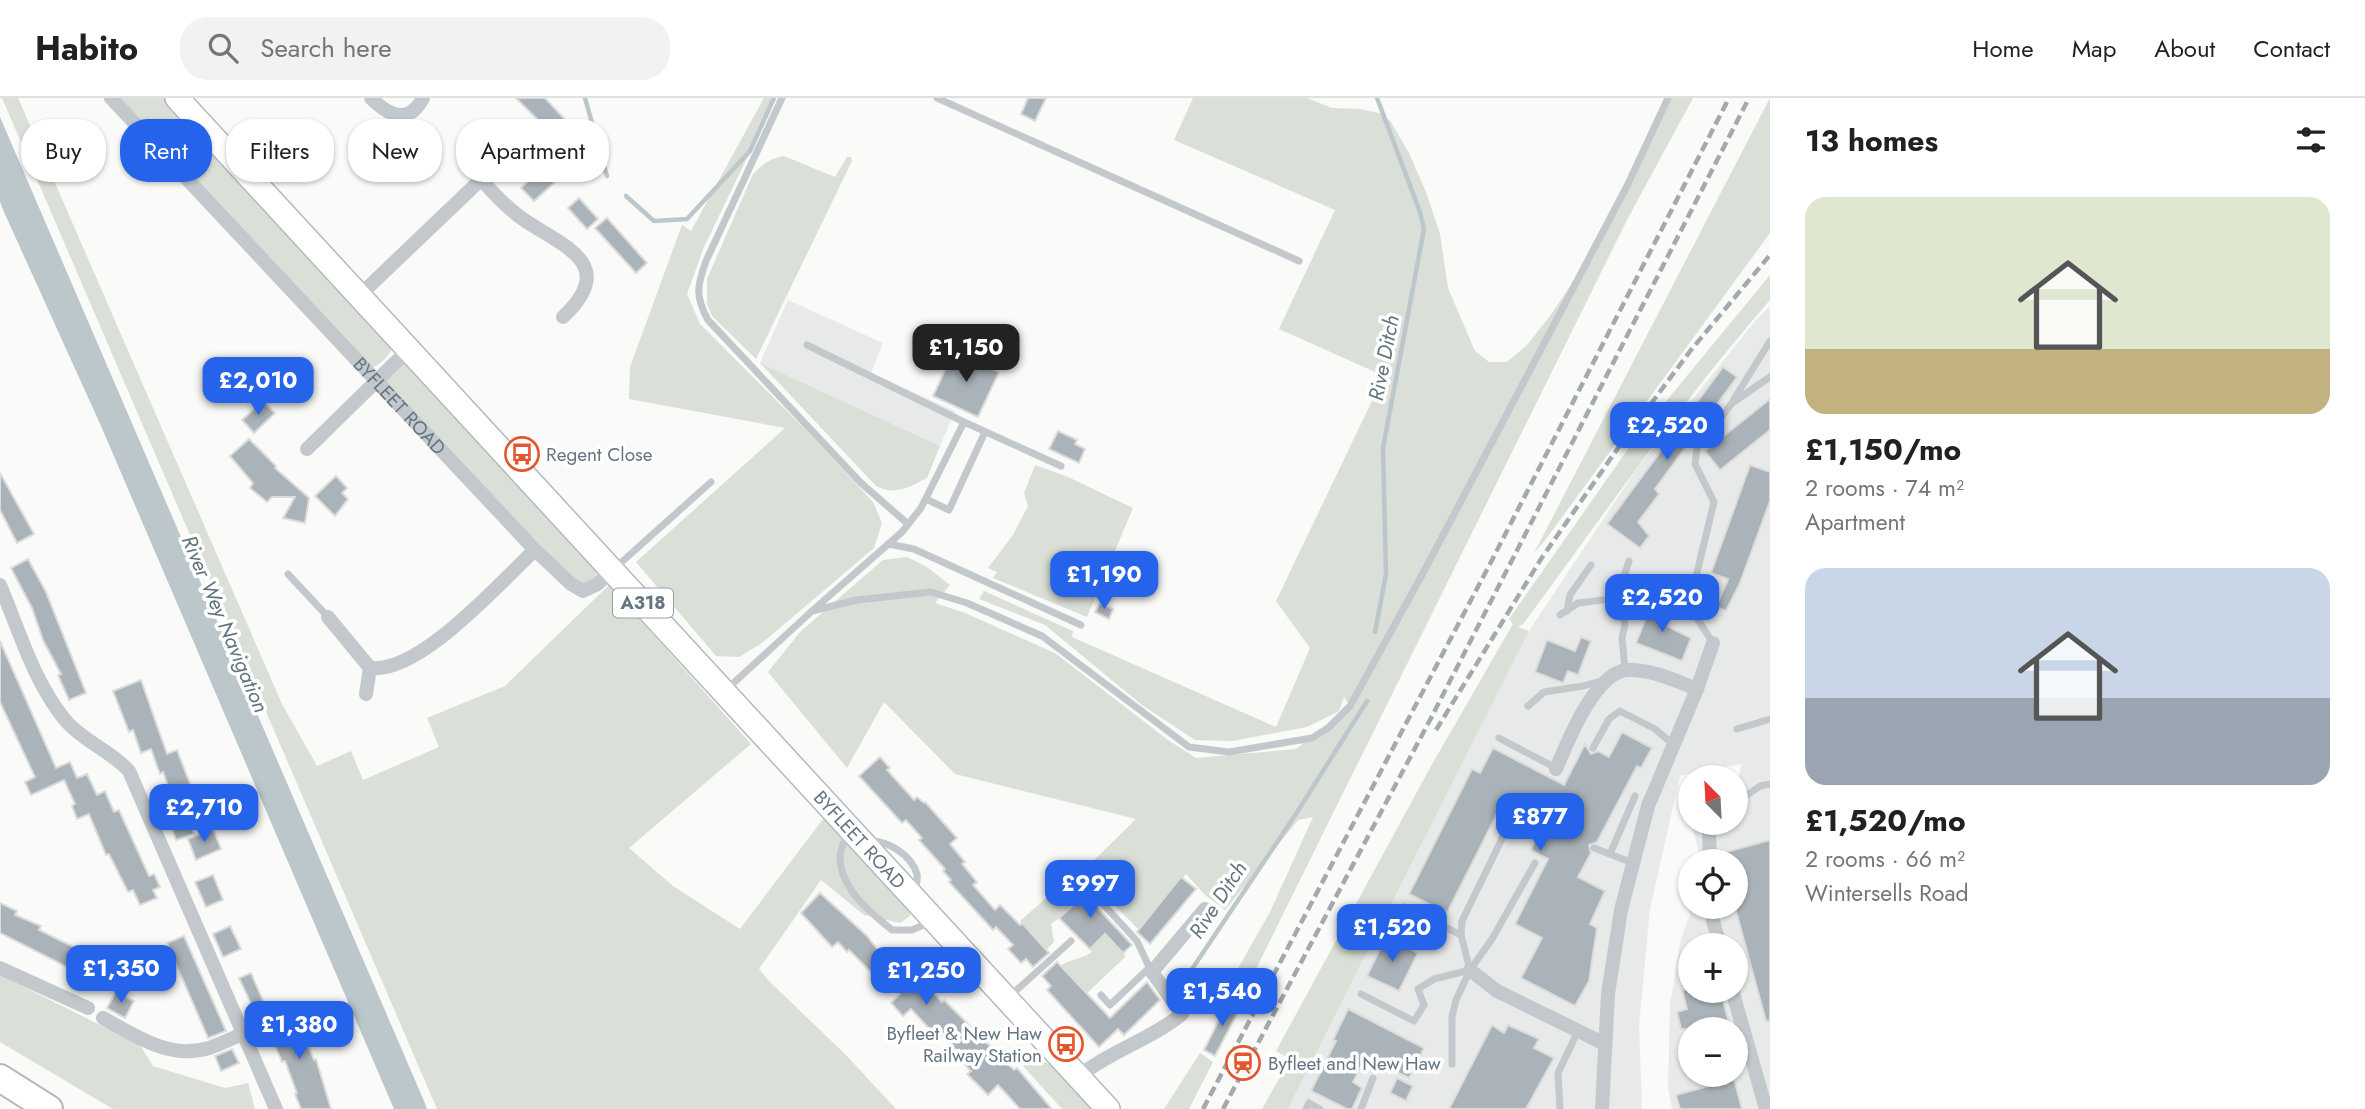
<!DOCTYPE html>
<meta charset="utf-8">
<style>
:root{--surface:#fff;--page:#f2f2f2;--text:#202124;--muted:#757577;--line:#e0e0e0;--accent:#2563eb}
body{margin:0;font-family:Jost,sans-serif;background:var(--page);color:var(--text);height:100vh;display:flex;flex-direction:column;font-size:26px;white-space:nowrap}
*{box-sizing:border-box;margin:0}
p{font-size:23px;color:var(--muted)}
.icon{flex:none;width:38px;height:38px;fill:none;stroke:currentColor;stroke-width:2;stroke-linecap:round;stroke-linejoin:round}
.map{position:relative;flex:1;overflow:hidden}
.details{display:flex;flex-direction:column;background:var(--surface);width:595px}
.details>*{flex:none}
.banner{position:absolute;left:21px;top:21px;width:665px;height:63px;display:flex;gap:14px}
.needle{width:46px;rotate:336deg}
.fabs{position:absolute;left:1678px;top:667px;display:grid;gap:14px}
.fabs a{display:grid;place-items:center;width:70px;height:70px;border-radius:50%;background:var(--surface);box-shadow:0 2px 5px #0004;font-size:35px}
.price{position:absolute;translate:-50% -60px;padding:0 16px;border-radius:14px;background:var(--accent);color:#fff;font-size:23px;line-height:46px;filter:drop-shadow(0 2px 4px #0008)}
.price::after{content:'';position:absolute;left:50%;top:42px;width:21px;height:16px;margin-left:-10px;background:inherit;clip-path:polygon(0 0,100% 0,50% 100%)}
.price.current{background:#222;color:#fff}
ul{padding:0;list-style:none}
li{display:grid;align-content:center;gap:14px;height:371px;padding:0 35px}
li span{display:grid;place-items:center;height:217px;border-radius:21px;color:#555}
li>.icon{margin-inline-start:auto}
span .icon{width:126px;height:126px;fill:#fffc;stroke-width:1}
li b{font-size:30px}
h2{display:flex;justify-content:space-between;align-items:center;height:84px;padding:0 35px;font-size:30px}
.tag{padding:0 24px;border-radius:28px;background:var(--surface);box-shadow:0 2px 5px #0004;font-size:24px;line-height:63px}
.tag.current{background:var(--accent);color:#fff}
header{display:flex;align-items:center;gap:42px;box-sizing:border-box;height:98px;padding:0 35px;background:var(--surface);border-bottom:2px solid var(--line)}
header strong{font-size:33px}
nav{display:flex;gap:38px;margin-inline-start:auto;font-size:24px}
.search{width:490px;height:63px;background:var(--page);display:flex;align-items:center;gap:18px;box-sizing:border-box;padding:0 24px;border-radius:28px;color:var(--muted);font-size:26px}
main{display:flex;flex:1;min-height:0}
.map>svg:first-child{display:block}
.built{fill:#e8e9e9;fill-rule:evenodd}
.green{fill:#dadfd7}
.water{fill:#bbc7cb}
.lines{fill:none;stroke-linecap:round;stroke-linejoin:round}
.stream{stroke:#bbc7cb;stroke-width:4.5}
.building{fill:#aab3b9;stroke:#dcdcda;stroke-width:2}
.primary-casing{stroke:#b5babe;stroke-width:26}
.highway-casing{stroke:#b4b9bd;stroke-width:30}
.lane{stroke:#c3c8cc;stroke-width:7}
.street{stroke:#c3c8cc;stroke-width:14}
.primary{stroke:#fff;stroke-width:23}
.highway{stroke:#fff;stroke-width:26}
.rail{stroke:#a2aab0;stroke-width:4.5;stroke-dasharray:10 5;stroke-linecap:butt}
.labels{text-anchor:middle;stroke-width:7;stroke-linejoin:round;paint-order:stroke}
.shield{fill:#fff;stroke:#939fa8;stroke-width:2}
.shield-label{font-size:18px;font-weight:bold;fill:#657683}
.street-label{font-size:19px;fill:#657683;stroke:#fff}
.poi-label{font-size:19px;fill:#657683;stroke:#fff;text-anchor:start}
.water-label{font-size:21px;font-style:italic;fill:#60757c;stroke:#fff}
</style>
<header>
<strong>Habito</strong>
<div class="search"><svg class="icon" aria-label="search" viewBox="0 0 24 24"><circle cx="10" cy="10" r="6"/><path d="M15 15l6 6"/></svg>Search here</div>
<nav><a>Home</a><a>Map</a><a>About</a><a>Contact</a></nav>
</header>
<main>
<div class="map">
<svg width="1770" height="1011" viewBox="0 0 1770 1011">
<rect width="100%" height="100%" fill="#fafaf8"/>
<g class="built">
<polygon points="788,202 883,245 871,275 955,313 940,348 760,265"/>
<path d="M1770,208V1011H1672L1668,990L1670,906L1681,841L1690,816L1682,787L1690,784V808H1736V763H1701L1693,732L1696,725L1736,724V683L1739,680L1741,666L1680,678L1650,811L1639,927L1642,1011H1288L1529,533L1636,372L1755,223ZM1690,847H1736V892H1690ZM1690,931H1736V976H1690Z"/>
</g>
<g class="green">
<polygon points="2,0 18,0 282,606 317,668 351,653 363,682 439,649 427,620 505,588 609,487 751,646 629,750 673,788 740,831 826,717 910,810 910,818 900,825 864,817 821,782 759,871 769,883 846,957 896,1011 437,1011"/>
<path d="M116,0H178L398,240C393,252 384,265 372,270Z"/>
<polygon points="764,0 776,0 704,149 687,196 700,226 810,336 873,404 882,425 874,450 762,545 739,559 716,558 636,464 785,330 629,301 630,269 682,127 691,133"/>
<polygon points="1193,0 1307,0 1332,10 1360,11 1383,16 1391,24 1409,55 1426,94 1440,136 1448,190 1475,253 1489,264 1507,264 1527,247 1550,218 1587,163 1668,0 1693,0 1628,120 1244,895 1232,881 1270,814 1313,719 1298,722 1225,812 1205,797 1186,776 1138,831 1082,774 1136,721 955,676 884,604 847,670 768,574 800,534 883,462 907,459 927,469 950,487 935,505 965,515 1055,555 1168,642 1196,660 1296,651 1350,608 1344,599 1339,613 1307,629 1232,643 1195,642 1142,607 1045,527 979,501 984,493 1073,533 1072,539 1276,629 1310,550 1276,503 1384,278 1279,231 1335,112 1174,42"/>
<polygon points="1770,0 1770,135 1546,441 1534,455"/>
<path d="M784,58L835,79L847,59H851L852,63L756,261L712,218L707,206V181L753,76C762,67 770,60 784,58Z"/>
<path d="M1770,177V202C1687,297 1615,401 1540,503L1523,526L1518,529L1529,533L1288,1011H1262L1290,961L1276,953L1431,668L1513,526L1509,521L1635,341Z"/>
<polygon points="412,255 600,460 594,485 583,493 381,286"/>
<path d="M760,265L940,348L927,380C910,389 894,398 876,388Z"/>
<polygon points="1035,367 1068,379 1133,410 1087,519 993,480 997,474 988,470 1013,437 1028,408 1024,395"/>
<path d="M1060,788L1126,858L1087,895L1060,868C1070,861 1082,861 1092,854L1090,851L1098,842L1059,820L1051,826L1054,844L1046,852L1020,823Z"/>
<polygon points="0,877 140,947 153,968 225,990 248,985 255,1011 113,1011 0,944"/>
<polygon points="1200,955 1213,964 1189,1011 1164,1011"/>
<path d="M1030,961C1058,961 1076,992 1094,1011H1062L1023,968Z"/>
</g>
<polygon class="water" points="0,19 424,1003 427,1011 394,1011 101,328 4,114 0,104"/>
<g class="lines">
<g class="stream">
<polyline points="585,0 607,78"/>
<polyline points="626,98 654,123 687,121 750,53 774,0"/>
<polyline points="1375,534 1386,476 1383,350 1424,131 1420,114 1377,0"/>
<polyline points="1188,877 1296,716 1367,603"/>
</g>
</g>
<g class="building">
<polygon points="516,0 545,0 584,42 571,55"/>
<polygon points="1028,0 1046,0 1035,23 1021,16"/>
<polygon points="551,62 564,76 534,103 521,90"/>
<polygon points="579,100 598,121 587,131 568,110"/>
<polygon points="607,120 647,165 636,175 595,130"/>
<polygon points="954,253 999,274 978,319 933,298"/>
<polygon points="1723,269 1737,279 1655,391 1659,396 1638,424 1649,438 1640,450 1607,426"/>
<polygon points="1770,301 1770,332 1720,372 1705,353"/>
<polygon points="263,303 275,315 254,335 242,322"/>
<polygon points="1058,333 1077,342 1075,346 1085,351 1079,365 1049,351"/>
<polygon points="249,341 276,368 275,370 309,400 305,425 283,420 295,399 272,399 267,404 250,390 253,385 230,358"/>
<polygon points="1750,367 1770,374 1770,403 1740,485 1726,513 1716,509 1728,481 1711,475"/>
<polygon points="0,375 34,436 17,445 0,412"/>
<polygon points="336,378 347,390 342,395 348,401 335,418 315,398"/>
<polygon points="28,461 46,494 86,595 69,602 58,577 61,576 43,542 32,510 11,470"/>
<polygon points="1654,500 1669,506 1661,525 1691,540 1682,563 1636,545"/>
<polygon points="1100,505 1113,511 1109,521 1095,514"/>
<polygon points="1581,539 1591,543 1578,577 1568,573 1563,585 1535,574 1547,542 1575,553"/>
<polygon points="0,543 56,670 70,664 77,680 87,676 97,697 105,693 114,714 119,712 149,778 154,776 160,789 153,792 157,800 140,807 133,792 128,794 109,756 106,757 89,716 77,721 72,708 75,706 64,682 31,697 25,684 35,679 0,604"/>
<polygon points="141,582 167,656 177,652 197,704 177,711 163,674 160,676 151,651 141,655 133,632 129,634 113,593"/>
<polygon points="1622,634 1652,650 1641,670 1637,668 1597,744 1589,747 1591,755 1578,779 1605,793 1590,826 1597,830 1589,883 1575,908 1521,880 1542,840 1515,826 1548,761 1531,752 1546,721 1505,700 1447,815 1409,796 1472,671 1480,675 1493,650 1564,687 1585,646 1591,656 1598,653 1609,659"/>
<polygon points="880,659 890,670 887,672 914,702 917,699 924,705 925,704 957,740 950,746 965,764 962,766 977,784 973,787 995,812 1000,807 1020,827 1022,825 1049,855 1033,869 1026,861 1021,865 1008,851 1013,847 996,829 993,832 949,784 951,782 943,773 945,771 919,742 922,740 906,722 902,725 859,678"/>
<polygon points="186,712 194,736 176,742 168,718"/>
<polygon points="213,731 221,751 196,762 188,741"/>
<polygon points="1770,742 1770,923 1766,923 1736,813 1736,763 1720,763 1719,756"/>
<polygon points="213,777 223,802 206,809 195,784"/>
<polygon points="1069,779 1132,847 1123,855 1105,836 1090,851 1059,820 1076,805 1060,788"/>
<polygon points="1181,779 1196,791 1150,846 1137,834"/>
<polygon points="820,795 867,838 880,855 882,853 895,867 904,858 919,873 916,876 942,904 944,902 1014,972 1017,970 1052,1011 1020,1011 998,987 988,997 967,976 971,973 956,957 959,955 942,938 939,941 911,911 903,918 891,905 900,896 881,877 876,873 873,876 849,852 847,854 838,844 832,849 801,815"/>
<polygon points="0,805 17,813 15,817 41,828 39,832 90,857 87,862 105,869 95,892 79,886 83,877 0,835"/>
<polygon points="230,828 241,851 223,859 213,836"/>
<polygon points="184,838 226,933 208,940 167,845"/>
<polygon points="1386,839 1418,855 1399,893 1367,878"/>
<polygon points="1057,864 1110,920 1147,884 1160,902 1124,937 1118,931 1099,949 1047,892 1051,888 1042,878"/>
<polygon points="251,875 264,905 253,910 239,880"/>
<polygon points="1682,892 1720,892 1731,931 1681,931 1677,914 1687,911"/>
<polygon points="116,894 134,903 125,920 107,910"/>
<polygon points="1229,902 1241,908 1215,958 1204,952"/>
<polygon points="1348,911 1424,950 1409,980 1366,959 1353,984 1362,990 1352,1011 1347,1011 1311,993 1336,943 1333,942"/>
<polygon points="293,912 314,962 316,961 331,1011 301,1011 295,996 297,995 285,963 282,964 265,923"/>
<polygon points="1492,927 1504,935 1508,927 1539,941 1534,950 1554,960 1526,1011 1449,1011"/>
<polygon points="232,951 239,965 221,973 215,958"/>
<polygon points="1397,980 1413,988 1406,1003 1390,995"/>
<polygon points="1734,981 1742,1011 1680,1011 1676,997"/>
</g>
<g class="lines">
<g class="primary-casing">
<g id="primary">
<path id="s2" d="M177,0L1108,1011"/>
</g>
</g>
<g class="highway-casing">
<polyline id="highway" points="0,980 49,1011"/>
</g>
<g class="lane">
<path d="M782,0L706,163C697,188 695,198 708,222L861,385L908,426"/>
<polyline points="937,0 1299,163"/>
<polyline points="807,247 964,324 1061,368"/>
<polyline points="1734,301 1770,243"/>
<polyline points="926,401 949,412 985,334"/>
<polyline points="888,446 914,451 1081,527"/>
<polyline points="615,470 711,384"/>
<polyline points="288,476 328,519"/>
<polyline points="812,513 857,502 931,494 967,505 1042,538 1189,649 1229,654 1312,640 1328,630 1350,608 1422,477 1627,88 1668,0"/>
<polyline points="1567,513 1570,497 1591,467"/>
<polyline points="1560,517 1578,505 1611,501 1618,497"/>
<polyline points="1713,545 1689,508 1714,404 1695,366 1697,350 1732,305 1770,279"/>
<polyline points="1625,571 1622,539 1625,527 1618,497 1629,463"/>
<polyline points="727,591 812,513 902,434 921,410 964,324"/>
<polyline points="1528,608 1544,594 1583,588 1601,583"/>
<polyline points="1737,631 1770,621"/>
<polyline points="1499,640 1556,670"/>
<polyline points="1593,650 1609,621 1620,613 1655,631 1674,647"/>
<polyline points="1736,705 1760,688 1770,686"/>
<path d="M847,736C845,742 841,750 840,757C839,790 870,814 892,832H912L930,824"/>
<path d="M869,743C888,742 911,757 917,776C918,781 916,788 915,793"/>
<polyline points="1594,750 1633,765"/>
<polyline points="1610,756 1635,698"/>
<polyline points="1080,781 1137,843 1151,873"/>
<polyline points="1404,809 1461,837"/>
<polyline points="1470,872 1461,837 1462,823 1514,716"/>
<polyline points="1361,896 1414,923 1424,907 1418,891 1434,881 1470,872"/>
<polyline points="1101,897 1110,907 1150,869"/>
<polyline points="1010,898 1071,843"/>
<polyline points="1182,916 1198,890"/>
<polyline points="1452,966 1452,919 1456,902 1470,872 1492,841 1535,765"/>
<polyline points="1306,1011 1309,1005 1320,1011"/>
<polyline points="1361,1011 1373,980"/>
<polyline points="1560,1011 1558,975 1578,933"/>
</g>
<g class="street">
<path id="s1" d="M111,0L535,452L571,486L583,493L596,487L612,473"/>
<path d="M371,0C389,18 409,27 423,0"/>
<polyline points="506,39 526,56"/>
<path d="M481,81C493,95 505,108 520,119C560,148 621,164 563,219"/>
<polyline points="359,198 516,48"/>
<polyline points="307,351 408,252"/>
<path d="M0,487C19,532 34,585 66,623C83,643 111,653 129,673L276,1011"/>
<polyline points="328,519 370,570 366,596"/>
<path d="M370,570C420,576 499,485 535,452"/>
<polyline points="1697,591 1713,545"/>
<path d="M1556,671C1567,645 1595,573 1628,572C1651,571 1676,583 1697,591L1648,708L1621,812L1608,896L1602,1011"/>
<polyline points="1710,763 1709,735 1717,724"/>
<polyline points="1712,808 1713,823 1720,847"/>
<polyline points="0,870 88,910"/>
<polyline points="1470,872 1497,893 1605,946"/>
<polyline points="1732,892 1766,1011"/>
<path d="M103,920C136,938 170,962 209,950C221,946 233,940 245,935"/>
<path d="M1078,979C1110,953 1150,942 1182,916L1152,874L1205,811"/>
</g>
<use href="#primary" class="primary"/>
<use href="#highway" class="highway"/>
<g class="rail">
<polyline points="1436,632 1541,461 1618,350 1691,252 1770,157"/>
<polyline points="1203,1011 1491,464 1729,0"/>
<polyline points="1223,1011 1430,622 1749,0"/>
</g>
</g>
<defs>
<g id="bus-ring" transform="scale(1.75)"><circle r="9.5" fill="#fff" stroke="#e4572e" stroke-width="1.5"/><path d="M-5-6H5V4H4V6H2V4H-2V6H-4V4H-5ZM-3.5-4V0h7V-4ZM-3.5 1.2v1.5H-2V1.2ZM2 1.2v1.5H3.5V1.2Z" fill="#e4572e"/></g>
<g id="station-ring" transform="scale(1.75)"><circle r="9.5" fill="#fff" stroke="#e4572e" stroke-width="1.5"/><path d="M-3-6H3Q5-6 5-4V2Q5 4 3 4L4.5 6H3L1.5 4h-3L-3 6H-4.5L-3 4Q-5 4-5 2V-4Q-5-6-3-6ZM-3.5-4v3h7v-3ZM-3.5 1v1.5H-2V1ZM2 1v1.5H3.5V1Z" fill="#e4572e"/></g>
</defs>
<g fill-rule="evenodd">
<use href="#bus-ring" x="522" y="356"/>
<use href="#bus-ring" x="1066" y="946"/>
<use href="#station-ring" x="1243" y="965"/>
</g>
<g class="labels">
<rect class="shield" x="613" y="490.5" width="60" height="29" rx="5"/>
<g class="shield-label">
<text x="643" y="511">A318</text>
</g>
<g class="street-label">
<text dy="7" stroke="none"><textPath href="#s1" startOffset="422">BYFLEET ROAD</textPath></text>
<text dy="7" stroke="none"><textPath href="#s2" startOffset="1008">BYFLEET ROAD</textPath></text>
</g>
<g class="poi-label">
<text x="546" y="363">Regent Close</text>
<text x="1042" y="942" text-anchor="end">Byfleet &amp; New Haw<tspan x="1042" dy="22">Railway Station</tspan></text>
<text x="1268" y="972">Byfleet and New Haw</text>
</g>
<g class="water-label">
<text transform="translate(1384 260) rotate(-79)" y="7">Rive Ditch</text>
<text transform="translate(225 526) rotate(67)" y="7">River Wey Navigation</text>
<text transform="translate(1218 802) rotate(-57)" y="7">Rive Ditch</text>
</g>
</g>
</svg>
<div class="fabs">
<a><svg class="needle" viewBox="-14 -14 28 28"><path d="M0-13l5 13h-10z" fill="#e53935"/><path d="M0 13l5-13h-10z" fill="#757577"/></svg></a>
<a><svg class="icon" aria-label="locate" viewBox="0 0 24 24"><circle cx="12" cy="12" r="6"/><path d="M12 2v4M12 18v4M2 12h4M18 12h4"/></svg></a>
<a>+</a>
<a>−</a>
</div>
<b class="price current" style="left:966px;top:286px">£1,150</b>
<b class="price" style="left:258px;top:319px">£2,010</b>
<b class="price" style="left:1667px;top:364px">£2,520</b>
<b class="price" style="left:1104px;top:513px">£1,190</b>
<b class="price" style="left:1662px;top:536px">£2,520</b>
<b class="price" style="left:204px;top:746px">£2,710</b>
<b class="price" style="left:1540px;top:755px">£877</b>
<b class="price" style="left:1090px;top:822px">£997</b>
<b class="price" style="left:1392px;top:866px">£1,520</b>
<b class="price" style="left:121px;top:907px">£1,350</b>
<b class="price" style="left:926px;top:909px">£1,250</b>
<b class="price" style="left:1222px;top:930px">£1,540</b>
<b class="price" style="left:299px;top:963px">£1,380</b>
<div class="banner">
<a class="tag">Buy</a>
<a class="tag current">Rent</a>
<a class="tag">Filters</a>
<a class="tag">New</a>
<a class="tag">Apartment</a>
</div>
</div>
<section class="details">
<h2>13 homes<svg class="icon" aria-label="filters" viewBox="0 0 24 24"><path d="M4 7h16M4 17h16"/><circle cx="9" cy="7" r="2"/><circle cx="15" cy="17" r="2"/></svg></h2>
<ul>
<li><span style="background:linear-gradient(#dfe7d0 70%,#c2b280 0)"><svg class="icon" aria-label="home" viewBox="0 0 24 24"><path d="M3 11l9-7 9 7M6 9v11h12V9"/></svg></span><div><b>£1,150/mo</b><p>2 rooms · 74 m²</p><p>Apartment</p></div></li>
<li><span style="background:linear-gradient(#c9d6e8 60%,#9aa5b1 0)"><svg class="icon" aria-label="home" viewBox="0 0 24 24"><path d="M3 11l9-7 9 7M6 9v11h12V9"/></svg></span><div><b>£1,520/mo</b><p>2 rooms · 66 m²</p><p>Wintersells Road</p></div></li>
</ul>
</section>
</main>
